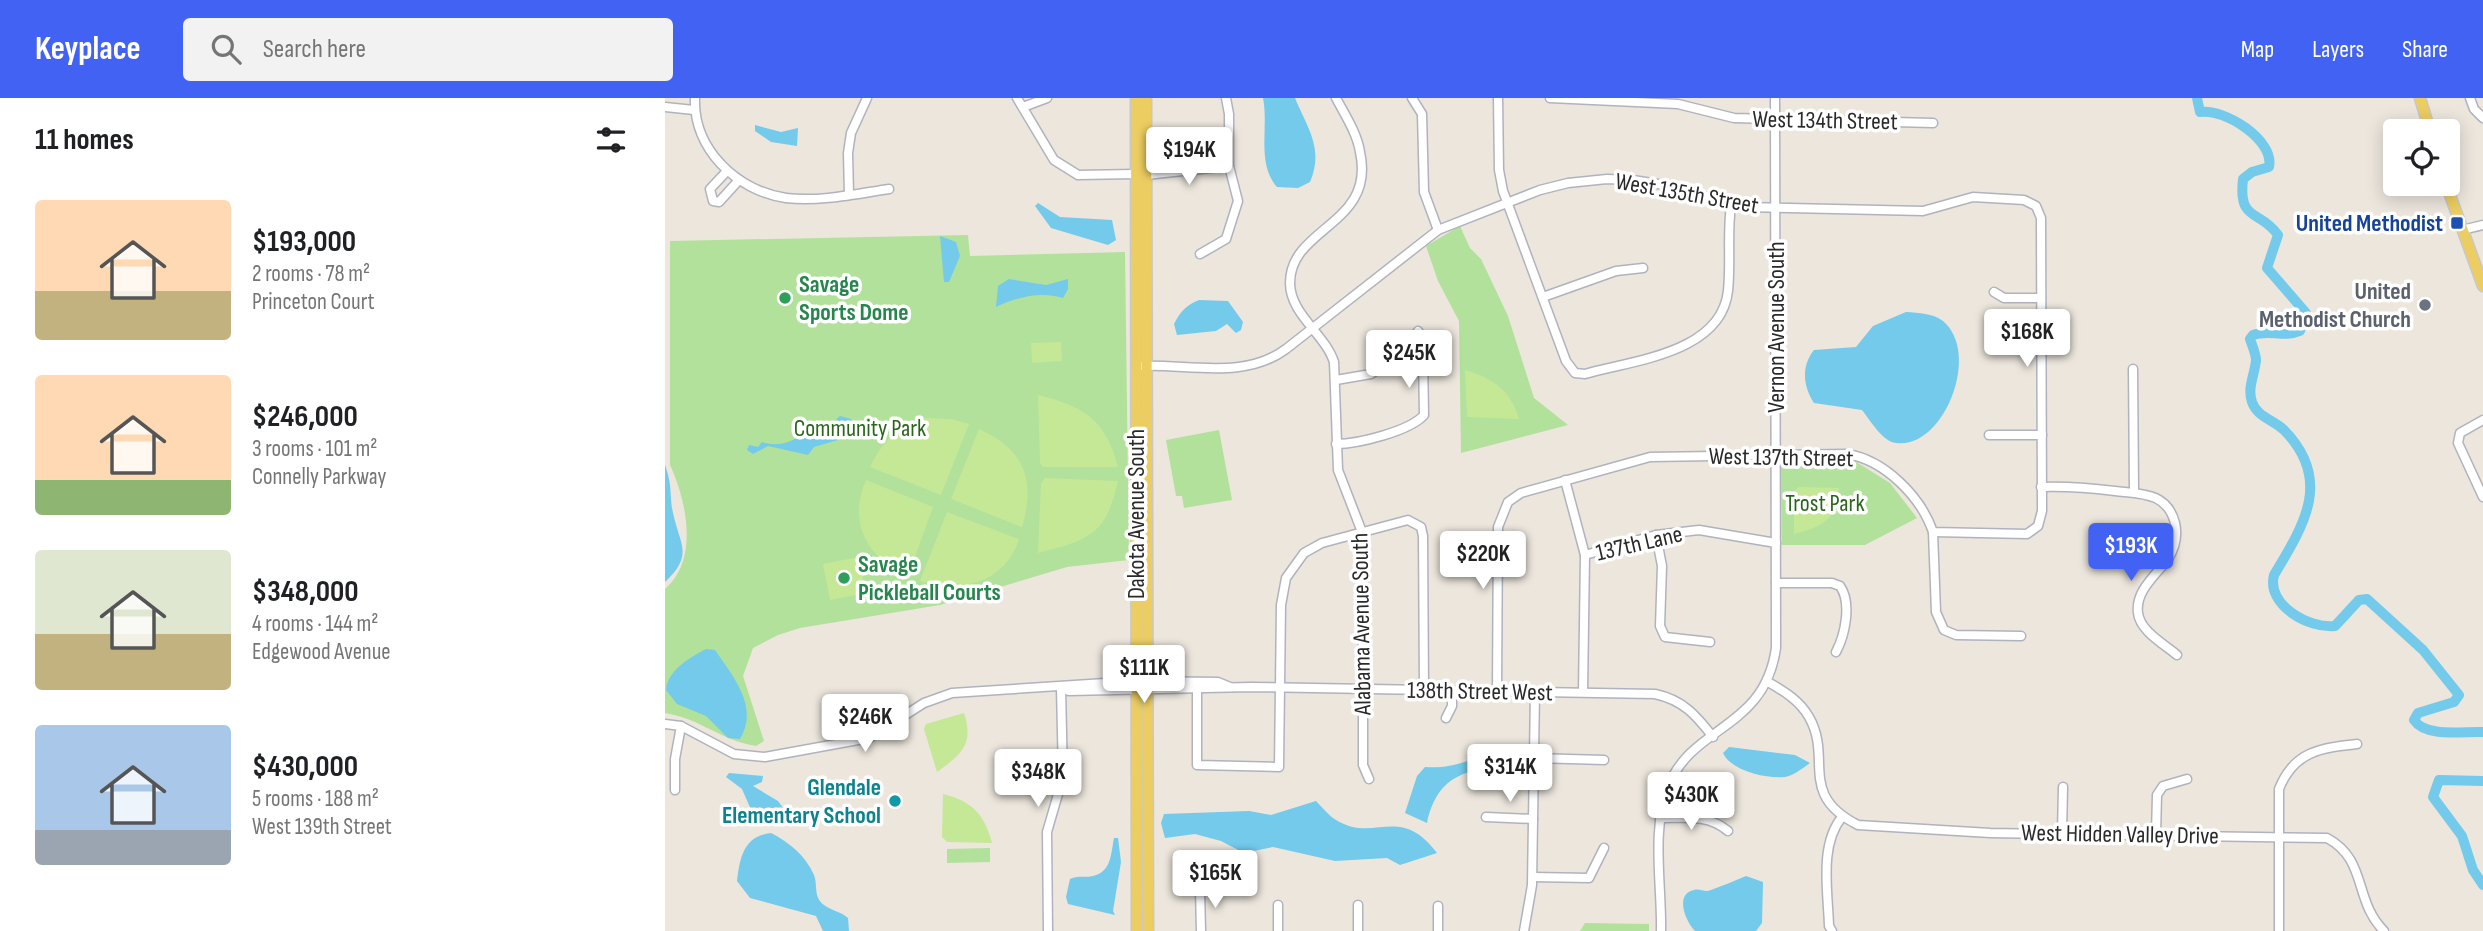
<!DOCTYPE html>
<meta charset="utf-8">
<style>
:root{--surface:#fff;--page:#f2f2f2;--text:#202124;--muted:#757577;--accent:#4262f4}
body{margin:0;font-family:"Sofia Sans Condensed",sans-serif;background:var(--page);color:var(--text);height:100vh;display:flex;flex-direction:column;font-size:26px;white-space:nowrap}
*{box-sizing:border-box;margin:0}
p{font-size:23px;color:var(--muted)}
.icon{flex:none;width:38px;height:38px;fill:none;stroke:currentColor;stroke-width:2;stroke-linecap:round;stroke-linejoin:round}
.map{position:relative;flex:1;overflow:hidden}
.side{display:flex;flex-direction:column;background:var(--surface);width:665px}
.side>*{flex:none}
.fabs{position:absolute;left:1718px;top:21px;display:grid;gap:14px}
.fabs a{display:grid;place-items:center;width:77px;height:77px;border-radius:7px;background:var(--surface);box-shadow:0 4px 18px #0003;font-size:35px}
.price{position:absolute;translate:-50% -60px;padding:0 16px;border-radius:7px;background:#fff;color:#222;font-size:23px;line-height:46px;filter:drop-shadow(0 2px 4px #0008)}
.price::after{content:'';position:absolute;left:50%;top:42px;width:21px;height:16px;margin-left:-10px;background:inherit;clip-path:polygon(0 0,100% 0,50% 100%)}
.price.current{background:var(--accent);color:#fff}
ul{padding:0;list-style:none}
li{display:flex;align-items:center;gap:21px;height:175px;padding:0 35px}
li span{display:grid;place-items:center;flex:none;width:196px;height:140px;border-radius:7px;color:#555}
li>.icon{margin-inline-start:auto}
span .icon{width:84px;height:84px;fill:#fffc;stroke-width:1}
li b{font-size:30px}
h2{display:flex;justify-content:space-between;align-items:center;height:84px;padding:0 35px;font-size:30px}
header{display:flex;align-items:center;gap:42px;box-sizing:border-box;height:98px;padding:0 35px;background:var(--accent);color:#fff}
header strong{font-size:33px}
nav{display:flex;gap:38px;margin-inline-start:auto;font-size:24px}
.search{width:490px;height:63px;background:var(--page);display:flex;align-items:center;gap:18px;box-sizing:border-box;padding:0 24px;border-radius:7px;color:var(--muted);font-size:26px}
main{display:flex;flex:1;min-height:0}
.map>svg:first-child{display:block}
.green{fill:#b2e19b}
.pitch{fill:#c5e897}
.water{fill:#73caeb}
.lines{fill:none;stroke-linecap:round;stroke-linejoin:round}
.river{stroke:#73caeb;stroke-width:10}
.minor-casing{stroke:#b0b3be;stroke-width:11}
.major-casing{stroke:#c8c8c8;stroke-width:13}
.minor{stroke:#fff;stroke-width:8}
.major{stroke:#eccd62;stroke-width:10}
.transit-dot{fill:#1a4fb4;stroke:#fff;stroke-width:2.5}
.leisure-dot{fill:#2e9e5b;stroke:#fff;stroke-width:2.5}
.worship-dot{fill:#6b7280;stroke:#fff;stroke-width:2.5}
.culture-dot{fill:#0f9aa8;stroke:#fff;stroke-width:2.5}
.labels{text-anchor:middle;stroke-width:7;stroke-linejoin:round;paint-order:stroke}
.street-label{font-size:24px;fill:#2a2a2a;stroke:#fff}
.transit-label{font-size:24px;font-weight:bold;fill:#164399;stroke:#fff;text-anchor:end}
.leisure-label{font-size:24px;font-weight:bold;fill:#27864d;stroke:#fff;text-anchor:start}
.worship-label{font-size:24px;font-weight:bold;fill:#5b616d;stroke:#fff;text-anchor:end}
.park-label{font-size:24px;fill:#2b651c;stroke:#fff}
.culture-label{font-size:24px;font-weight:bold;fill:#0d838f;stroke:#fff;text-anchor:end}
</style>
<header>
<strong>Keyplace</strong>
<div class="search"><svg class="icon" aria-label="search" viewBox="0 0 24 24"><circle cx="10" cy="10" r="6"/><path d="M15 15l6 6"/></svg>Search here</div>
<nav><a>Map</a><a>Layers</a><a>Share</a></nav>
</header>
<main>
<section class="side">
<h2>11 homes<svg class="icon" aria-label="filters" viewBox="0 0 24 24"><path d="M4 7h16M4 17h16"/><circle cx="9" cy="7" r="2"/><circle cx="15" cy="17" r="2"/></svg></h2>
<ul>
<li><span style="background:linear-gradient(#ffd9b3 65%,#c2b280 0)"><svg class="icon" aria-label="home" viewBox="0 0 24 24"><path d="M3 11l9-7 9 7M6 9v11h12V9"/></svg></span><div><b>$193,000</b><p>2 rooms · 78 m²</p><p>Princeton Court</p></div></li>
<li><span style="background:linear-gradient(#ffd9b3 75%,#8fb573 0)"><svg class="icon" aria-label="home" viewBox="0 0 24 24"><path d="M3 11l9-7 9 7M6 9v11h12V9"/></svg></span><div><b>$246,000</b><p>3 rooms · 101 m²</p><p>Connelly Parkway</p></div></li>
<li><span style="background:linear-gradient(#dfe7d0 60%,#c2b280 0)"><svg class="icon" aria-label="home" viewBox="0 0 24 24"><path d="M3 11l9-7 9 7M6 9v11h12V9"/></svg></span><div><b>$348,000</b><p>4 rooms · 144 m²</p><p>Edgewood Avenue</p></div></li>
<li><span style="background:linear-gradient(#a9c7e8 75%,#9aa5b1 0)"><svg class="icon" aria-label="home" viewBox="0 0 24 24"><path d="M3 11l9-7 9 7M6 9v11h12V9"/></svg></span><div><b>$430,000</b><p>5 rooms · 188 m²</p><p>West 139th Street</p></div></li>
</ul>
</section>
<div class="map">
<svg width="1818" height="833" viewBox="0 0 1818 833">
<rect width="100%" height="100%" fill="#ece6dd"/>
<g class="green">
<polygon points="795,128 805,150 816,161 843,218 869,300 903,327 796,355 794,223 773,183 761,148"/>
<path d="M303,137L305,158L460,154L464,462L402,469L275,507L135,530L113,537L88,550L78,578L99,643L91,648C57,643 34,620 0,615V491C34,462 22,404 5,367V143Z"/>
<polygon points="554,332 567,402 519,410 517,398 511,398 501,342"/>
<polygon points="1116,362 1188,362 1225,385 1252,420 1200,447 1117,447"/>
<polygon points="325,750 325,764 282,765 282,751"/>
<polygon points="920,825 984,826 984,833 915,833"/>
</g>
<g class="pitch">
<polygon points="396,244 397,263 367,265 366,245"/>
<path d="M800,272C828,280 846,293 854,321L802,319Z"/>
<path d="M373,297C420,309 440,321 453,369H378L375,365Z"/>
<path d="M261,320L286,321L304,326L276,397L205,369C219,340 231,331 261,320Z"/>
<path d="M314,331C359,351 371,382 357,429L286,401Z"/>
<path d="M380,380L453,383C441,437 424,442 373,455L376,385Z"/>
<path d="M201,382L268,409L243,478C203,461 182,425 201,382Z"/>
<path d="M1134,389L1174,390C1170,423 1159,428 1129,436V393Z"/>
<path d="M282,414L354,441C339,486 296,495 255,483Z"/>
<polygon points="194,459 201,495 165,502 158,466"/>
<path d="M299,615C309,646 297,656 272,674L259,631L261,626Z"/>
<path d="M278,696C307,703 319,716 327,745L282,744L277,739Z"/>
</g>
<g class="water">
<path d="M598,0H630C643,31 659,51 645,84L633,90L612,89C591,65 604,29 598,0Z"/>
<polygon points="90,27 116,34 133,30 132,48 106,44 90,33"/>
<polygon points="373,105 395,119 447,122 451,142 443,147 386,130 370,108"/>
<polygon points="275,138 291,144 295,158 284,184 279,184"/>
<path d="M344,181L381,187L403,181V191L398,200C376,193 352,199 331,209L333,188Z"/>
<path d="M534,202L563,203L578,224L576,232L571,235L562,226L551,233L512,237L509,226C515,214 521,207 534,202Z"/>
<path d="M1241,214C1254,215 1267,215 1278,223C1317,256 1278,352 1231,345C1218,344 1205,322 1197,312L1149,305C1138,288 1136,268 1149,252L1191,249L1208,228Z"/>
<path d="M175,318L186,321L191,331L173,342L149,349L143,357L103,348L88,356L82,352L84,347L93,349L97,344C111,349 128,345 137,335L138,340L155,336Z"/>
<path d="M0,367C8,389 4,396 8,415C15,448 29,456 0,484Z"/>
<path d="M41,551L50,552C67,577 95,609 75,641L63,640L41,618L12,606L1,592C3,572 24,560 41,551Z"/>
<path d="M1064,649L1130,657L1145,665C1138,670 1128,678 1120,679C1102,681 1066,673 1058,655Z"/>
<path d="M852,652L856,664L851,668C806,670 773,674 762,725L740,715L752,678L760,669C795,672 815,654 852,652Z"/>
<polygon points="64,675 98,678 97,684 88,688 113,703 119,711 117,716 108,719 87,714 77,691 61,679"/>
<path d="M651,703C657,709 664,718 671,722C710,746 734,705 772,755L735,767L722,760L670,763L608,749L579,755L556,743L530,736L500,740L496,725L499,716L584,713L606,717Z"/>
<path d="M106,735C125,745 140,757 149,777C153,787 148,799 159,807C167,813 175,813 183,820L184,833H158L151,818L85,800L72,783C75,759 79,738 106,735Z"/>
<path d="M449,740H453L456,764L448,813L450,817L403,806L401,799L405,781C413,777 420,780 428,778C447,774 446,754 449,740Z"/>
<path d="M1081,778L1098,784L1097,825L1091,833H1030C1021,824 1009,796 1029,792C1035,790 1040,795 1046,792C1057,788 1069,783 1081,778Z"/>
</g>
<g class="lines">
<g class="river">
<path d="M1532,0L1535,14C1559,10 1610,42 1604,69L1587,74L1578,81C1573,125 1595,111 1613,137L1602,170L1641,215L1635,233C1618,240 1605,231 1588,237L1585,241C1587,247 1591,256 1591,262C1590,276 1582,289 1587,304C1592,319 1609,322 1619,332C1668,382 1639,427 1609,477C1601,507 1644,531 1670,528L1694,502L1702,501L1758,552L1794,597L1789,604L1753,615L1749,622C1761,640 1799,633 1818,634"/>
<polyline points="1818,683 1774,682 1768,699 1797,738 1808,772 1818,787"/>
</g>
<g class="minor-casing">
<g id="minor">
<path d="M30,0C28,51 72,93 121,100C154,104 191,96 224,91"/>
<polyline points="352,0 389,62 413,77 470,76"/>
<path d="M671,0C680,17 692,35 695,54C711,127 625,129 625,185C625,216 660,236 669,264L673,372L697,434L698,445V667L704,681"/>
<polyline points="747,0 757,16 759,94 773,132"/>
<path d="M833,0L834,72L838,93L901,263L910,275L920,276C969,262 1056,255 1063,193C1066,164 1062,136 1066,107"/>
<polyline points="885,0 1013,6 1069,20 1268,25"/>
<polyline points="1805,0 1809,11 1818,20"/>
<polyline points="0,9 29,12"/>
<polyline points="358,9 382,0"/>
<polyline points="62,73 45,91 48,103 54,104 74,82"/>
<polyline points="481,77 564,68"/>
<polyline points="184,97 183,55 186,35 202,0"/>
<polyline points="1797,132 1818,127"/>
<polyline points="535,156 561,141 573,103 564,68 564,16 561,0"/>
<polyline points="1329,194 1339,200 1376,200"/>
<polyline points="878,199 951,173 978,170"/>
<polyline points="741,253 753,233 758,242 758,258"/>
<path d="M477,268C525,266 579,282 621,251L773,132L875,92L903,85L942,81L968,82L999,87L1078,109L1258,113L1308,99L1359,102L1371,108L1376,120L1377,413L1373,428L1362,436L1268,434C1256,399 1220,362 1182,356L985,359L856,395L843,404L833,429L832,593"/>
<polyline points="1468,271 1469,393"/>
<polyline points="1818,322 1795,335 1793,345 1818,399"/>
<polyline points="1324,337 1377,337"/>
<path d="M671,346C693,346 745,333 759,317L758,258L750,253H741L706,276L671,282"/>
<polyline points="900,382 920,457 918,594"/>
<path d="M1376,389C1402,388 1425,390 1450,393C1476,396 1502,394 1510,425C1513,438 1510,450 1503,461C1491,477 1470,493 1473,515C1475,533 1499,546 1512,557"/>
<polyline points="1268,434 1271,514 1279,532 1291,537 1356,538"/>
<polyline points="991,437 997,468 995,528 1000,539 1045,544"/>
<polyline points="920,457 991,437 1034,432 1111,445"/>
<path d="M1111,485H1167L1175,488C1187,505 1180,537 1171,554"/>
<polyline points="532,584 532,667 614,669 616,507 621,480 639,455 657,445 743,422 756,429 758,438 759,592"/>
<path d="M1103,584C1119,593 1135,603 1144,619C1168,661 1132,696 1193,727L1325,735L1662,740C1703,762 1688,802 1719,833"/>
<path d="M396,590L404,593L586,589L990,596C1018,602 1031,617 1048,639"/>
<polyline points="781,620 787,608 787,592"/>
<polyline points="0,626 16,628 69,656 100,659 204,640 259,605 287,595 471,583 553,584 565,589"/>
<polyline points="869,660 939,662"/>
<polyline points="10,692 10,661 16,628"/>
<polyline points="821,719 868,721"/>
<path d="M995,720C1020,720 1043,716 1063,733"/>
<polyline points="1397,734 1398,689"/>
<polyline points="1491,736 1492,697 1498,688 1522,681"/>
<polyline points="868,779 924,780 939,750"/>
<polyline points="535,791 536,833"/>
<polyline points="613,807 613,833"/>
<polyline points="773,808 773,833"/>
<polyline points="383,833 382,734 398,679 396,590"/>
<polyline points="693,833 693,807"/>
<polyline points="859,833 867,787 870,594"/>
<path d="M996,833C997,787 986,733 1003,689C1027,626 1099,633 1111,550L1110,0"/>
<path d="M1167,833L1164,828C1163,793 1154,747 1177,719"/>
<path d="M1614,833V691C1629,653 1656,650 1692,646"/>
</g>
</g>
<g class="major-casing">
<g id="major">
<polyline points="471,0 472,833"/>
<polyline points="481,0 483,833"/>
<polyline points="1755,0 1765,33"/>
<polyline points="1781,86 1818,188"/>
</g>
</g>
<use href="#minor" class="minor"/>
<use href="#major" class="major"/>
</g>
<rect class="transit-dot" x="1785" y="118" width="14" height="14" rx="3.5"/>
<g class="leisure-dot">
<circle cx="120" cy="200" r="7"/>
<circle cx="179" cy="480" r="7"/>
</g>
<circle class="worship-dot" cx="1760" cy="207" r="7"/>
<circle class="culture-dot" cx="230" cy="703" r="7"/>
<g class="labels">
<g class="street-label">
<text transform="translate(1160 22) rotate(1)" y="8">West 134th Street</text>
<text transform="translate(1022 95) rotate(10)" y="8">West 135th Street</text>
<text transform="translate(1111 229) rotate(-90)" y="8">Vernon Avenue South</text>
<text transform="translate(1116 359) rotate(1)" y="8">West 137th Street</text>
<text transform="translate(471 416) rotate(-90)" y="8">Dakota Avenue South</text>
<text transform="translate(974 445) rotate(-13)" y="8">137th Lane</text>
<text transform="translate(696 526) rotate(-91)" y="8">Alabama Avenue South</text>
<text transform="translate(815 593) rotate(1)" y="8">138th Street West</text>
<text transform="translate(1455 736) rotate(1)" y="8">West Hidden Valley Drive</text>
</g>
<g class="transit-label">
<text x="1778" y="133">United Methodist</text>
</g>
<g class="leisure-label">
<text x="134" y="194">Savage<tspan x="134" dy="28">Sports Dome</tspan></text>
<text x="193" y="474">Savage<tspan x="193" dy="28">Pickleball Courts</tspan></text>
</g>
<g class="worship-label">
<text x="1746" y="201">United<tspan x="1746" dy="28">Methodist Church</tspan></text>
</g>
<g class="park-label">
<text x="195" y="338">Community Park</text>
<text x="1160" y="413">Trost Park</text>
</g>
<g class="culture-label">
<text x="216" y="697">Glendale<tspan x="216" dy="28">Elementary School</tspan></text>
</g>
</g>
</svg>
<div class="fabs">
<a><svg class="icon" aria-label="locate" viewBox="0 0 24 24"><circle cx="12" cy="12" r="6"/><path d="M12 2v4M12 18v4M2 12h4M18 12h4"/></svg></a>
</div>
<b class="price" style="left:524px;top:89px">$194K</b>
<b class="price" style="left:1362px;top:271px">$168K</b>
<b class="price" style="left:744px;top:292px">$245K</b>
<b class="price current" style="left:1466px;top:485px">$193K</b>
<b class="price" style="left:818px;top:493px">$220K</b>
<b class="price" style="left:479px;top:607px">$111K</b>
<b class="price" style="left:200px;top:656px">$246K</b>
<b class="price" style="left:845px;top:706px">$314K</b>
<b class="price" style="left:373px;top:711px">$348K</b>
<b class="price" style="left:1026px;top:734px">$430K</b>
<b class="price" style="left:550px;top:812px">$165K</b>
</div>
</main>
